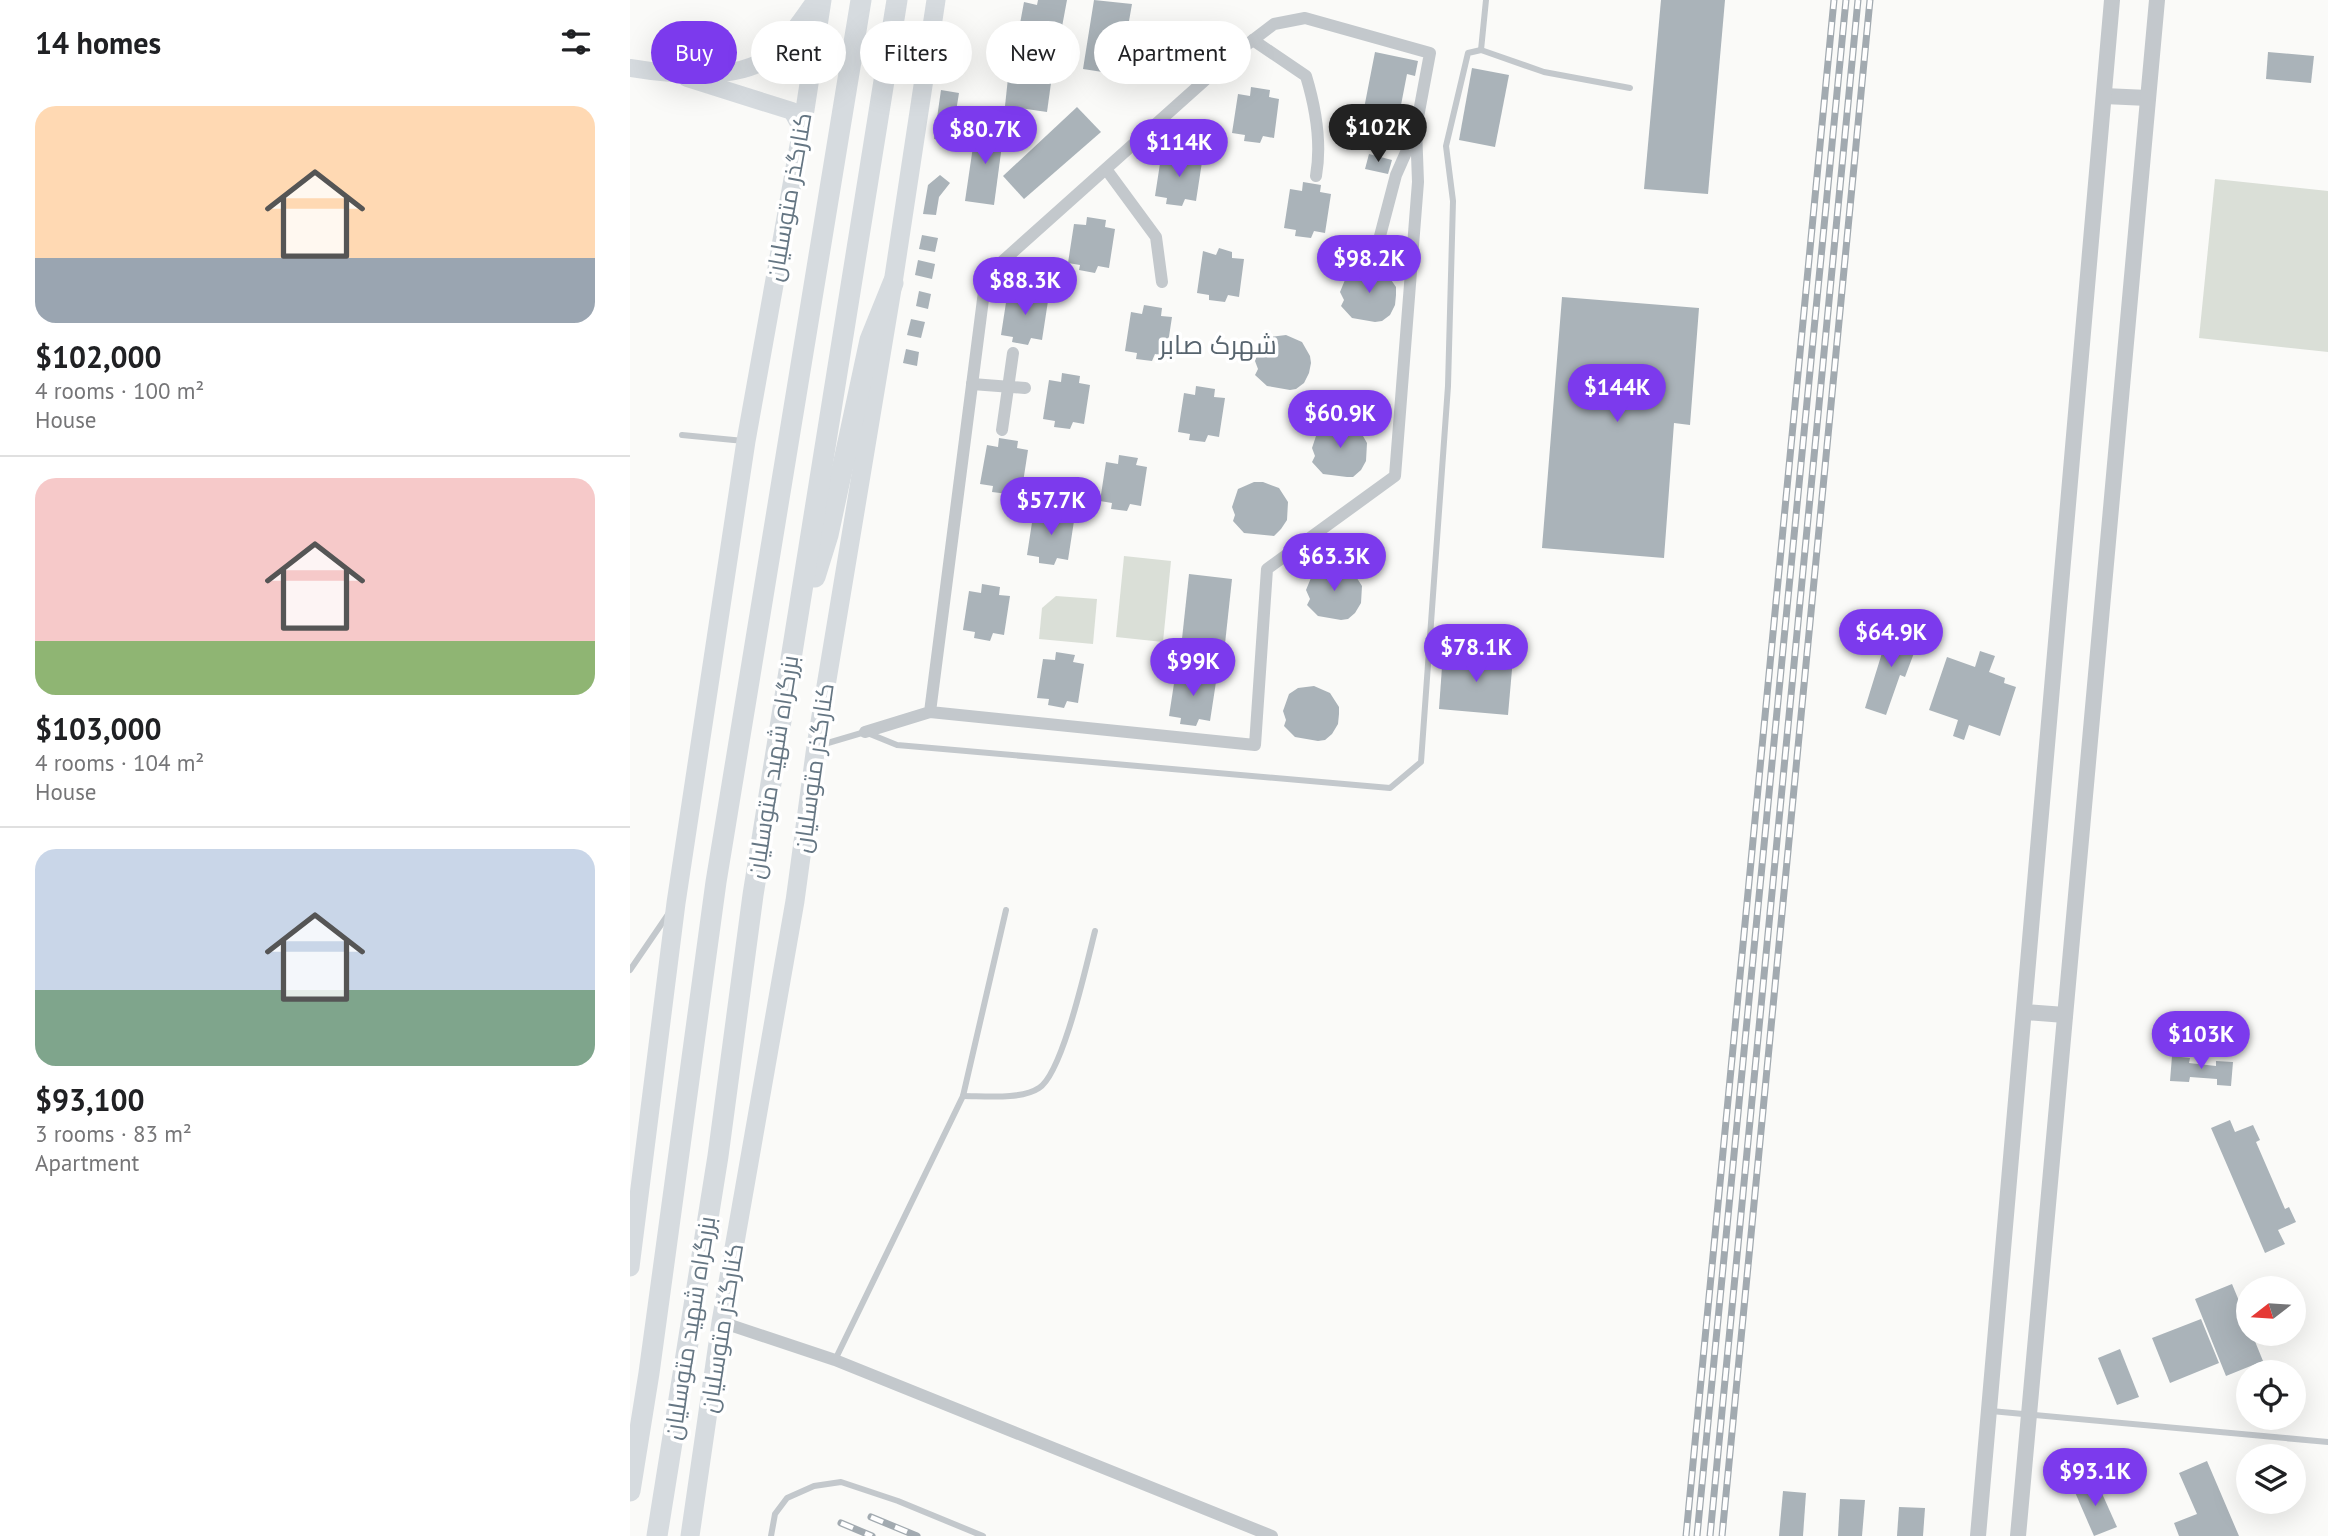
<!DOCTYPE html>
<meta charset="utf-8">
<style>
:root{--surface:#fff;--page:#f6f6f6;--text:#202124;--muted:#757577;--line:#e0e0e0;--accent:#7c3aed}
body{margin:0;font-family:"PT Sans",Cairo,sans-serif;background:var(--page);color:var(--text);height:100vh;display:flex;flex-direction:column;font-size:26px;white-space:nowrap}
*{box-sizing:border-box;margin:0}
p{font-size:23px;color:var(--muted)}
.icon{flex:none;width:38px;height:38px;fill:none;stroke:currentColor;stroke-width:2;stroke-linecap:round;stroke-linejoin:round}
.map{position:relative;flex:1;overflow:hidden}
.panel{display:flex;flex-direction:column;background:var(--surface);width:630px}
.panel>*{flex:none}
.banner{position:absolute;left:21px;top:21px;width:665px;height:63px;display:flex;gap:14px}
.needle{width:46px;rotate:253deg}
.controls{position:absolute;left:1606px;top:1276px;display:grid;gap:14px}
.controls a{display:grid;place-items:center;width:70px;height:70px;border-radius:50%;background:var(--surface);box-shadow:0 7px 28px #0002;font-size:35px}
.price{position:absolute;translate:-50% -60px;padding:0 16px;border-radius:24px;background:var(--accent);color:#fff;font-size:23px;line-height:46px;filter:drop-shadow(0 2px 4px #0008)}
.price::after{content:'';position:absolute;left:50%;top:42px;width:21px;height:16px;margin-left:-10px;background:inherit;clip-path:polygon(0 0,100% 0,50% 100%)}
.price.active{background:#222;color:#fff}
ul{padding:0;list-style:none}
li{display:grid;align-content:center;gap:14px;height:371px;padding:0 35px}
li+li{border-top:2px solid var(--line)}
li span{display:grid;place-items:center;height:217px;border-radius:21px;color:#555}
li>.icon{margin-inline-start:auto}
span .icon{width:126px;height:126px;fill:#fffc;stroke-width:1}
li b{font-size:30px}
h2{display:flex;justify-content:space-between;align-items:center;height:84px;padding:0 35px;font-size:30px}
.tag{padding:0 24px;border-radius:32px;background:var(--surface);box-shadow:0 7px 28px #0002;font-size:24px;line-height:63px}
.tag.active{background:var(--accent);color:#fff}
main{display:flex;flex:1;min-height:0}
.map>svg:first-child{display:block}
.green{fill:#dadfd7}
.building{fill:#aab3b9}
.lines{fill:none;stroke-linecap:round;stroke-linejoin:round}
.service{stroke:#c3c8cc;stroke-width:6}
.minor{stroke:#c3c8cc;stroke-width:12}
.tertiary{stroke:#c3c8cc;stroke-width:16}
.secondary{stroke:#d6dbdf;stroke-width:18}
.primary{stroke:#d6dbdf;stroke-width:19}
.trunk{stroke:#d6dbdf;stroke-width:21}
.rail-casing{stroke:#a2aab0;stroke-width:7}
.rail{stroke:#fff;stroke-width:4.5;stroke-dasharray:13;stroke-linecap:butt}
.labels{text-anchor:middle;stroke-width:7;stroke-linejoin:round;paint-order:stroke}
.street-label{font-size:24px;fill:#657683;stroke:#fff}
.neighbourhood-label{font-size:26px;fill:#57646e;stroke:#fff}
</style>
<main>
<section class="panel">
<h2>14 homes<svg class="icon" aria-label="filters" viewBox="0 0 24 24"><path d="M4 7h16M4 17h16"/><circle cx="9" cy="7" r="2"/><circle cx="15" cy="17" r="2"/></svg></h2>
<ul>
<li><span style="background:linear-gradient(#ffd9b3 70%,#9aa5b1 0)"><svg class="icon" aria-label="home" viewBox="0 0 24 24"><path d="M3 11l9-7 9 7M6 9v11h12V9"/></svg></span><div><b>$102,000</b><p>4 rooms · 100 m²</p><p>House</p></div></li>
<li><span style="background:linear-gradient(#f6c9c9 75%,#8fb573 0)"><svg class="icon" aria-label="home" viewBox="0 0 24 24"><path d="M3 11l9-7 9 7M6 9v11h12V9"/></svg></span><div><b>$103,000</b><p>4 rooms · 104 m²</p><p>House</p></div></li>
<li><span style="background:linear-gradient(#c9d6e8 65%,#7fa58c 0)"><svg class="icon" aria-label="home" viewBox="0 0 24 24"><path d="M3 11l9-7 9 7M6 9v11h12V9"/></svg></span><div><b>$93,100</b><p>3 rooms · 83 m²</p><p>Apartment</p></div></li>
</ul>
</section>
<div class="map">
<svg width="1698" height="1536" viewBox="0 0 1698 1536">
<rect width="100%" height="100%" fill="#fafaf8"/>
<g class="green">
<polygon points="535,22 556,26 548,70 527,66"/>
<polygon points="1585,179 1698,191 1698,352 1569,338"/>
<polygon points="494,556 541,561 533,642 486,637"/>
<polygon points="426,596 467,599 463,644 409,639 412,608"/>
</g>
<g class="building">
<polygon points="408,0 437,0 423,75 382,67 394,2 407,5"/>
<polygon points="464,0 502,4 499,21 506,23 500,59 495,58 492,75 453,69"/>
<polygon points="1031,0 1095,0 1078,194 1014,189"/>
<polygon points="745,52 788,61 785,76 777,74 765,136 730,129"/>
<polygon points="1638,52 1684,56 1681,83 1636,79"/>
<polygon points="842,68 879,75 865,147 829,140"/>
<polygon points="378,78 421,83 417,112 375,106"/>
<polygon points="621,87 640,90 639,97 649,99 644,138 633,136 630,143 614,141 615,135 602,133 608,94 620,96"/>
<polygon points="311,90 329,93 321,142 304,139"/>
<polygon points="447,107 471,132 394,199 373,176"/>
<polygon points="346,126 374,130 364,205 335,201"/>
<polygon points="544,150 562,153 561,160 572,162 566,201 555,199 552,206 536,204 537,198 525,196 531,157 543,159"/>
<polygon points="739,154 762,160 758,174 735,169"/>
<polygon points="310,175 320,183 309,197 306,215 293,214 298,185"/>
<polygon points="673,182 691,185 690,192 701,194 695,233 684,231 681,238 665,236 666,230 654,228 660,189 672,191"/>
<polygon points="457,217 476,220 475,227 485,229 479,268 468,266 465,273 449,270 450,265 438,263 444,224 456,225"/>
<polygon points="292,235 308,238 305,252 289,249"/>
<polygon points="589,248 602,252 602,258 614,259 609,297 598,295 595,302 579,300 579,295 567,293 573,251 586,255"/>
<polygon points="288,260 305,264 302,279 285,275"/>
<polygon points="741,267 757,274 766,287 766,295 765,305 760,315 752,321 745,322 722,318 711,306 714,300 710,292 717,275 725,269"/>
<polygon points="390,289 408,292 407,299 418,301 412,340 401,338 398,345 382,342 383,337 371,335 377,296 388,297"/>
<polygon points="289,291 301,294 298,309 286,306"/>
<polygon points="932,297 1069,308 1060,425 1044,423 1034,558 912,548"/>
<polygon points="514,305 532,308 531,316 542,317 536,356 525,354 522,361 506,359 507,353 495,351 501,312 512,314"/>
<polygon points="281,319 295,322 291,338 277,335"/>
<polygon points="656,335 672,342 680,356 681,363 679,373 674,383 666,389 660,390 637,386 625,375 628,369 625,361 631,343 640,337"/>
<polygon points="276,349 289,352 287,366 273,363"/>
<polygon points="432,373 450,376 449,383 460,385 454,424 443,422 440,429 424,427 425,421 413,419 419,380 431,382"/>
<polygon points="566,386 585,389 584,397 595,398 589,437 578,435 575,442 559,440 560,434 548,432 554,393 565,395"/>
<polygon points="712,422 729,429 737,443 736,461 731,470 723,477 717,477 693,474 682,462 685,456 682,448 688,430 697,425"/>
<polygon points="369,438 388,441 387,448 398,450 392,489 381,487 378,494 362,492 363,486 350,484 357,445 368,447"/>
<polygon points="489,455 508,458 506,465 517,467 511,506 500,504 497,511 481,509 482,503 470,501 476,462 488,464"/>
<polygon points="624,482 633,482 649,488 658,502 657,520 651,529 644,536 614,533 603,521 605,515 602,507 608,489"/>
<polygon points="416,509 435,512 434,520 444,521 438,560 427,558 424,565 409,563 409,557 397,555 403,516 415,518"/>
<polygon points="707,565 723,572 732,586 731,603 725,613 718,619 711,620 688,616 677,605 680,599 676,590 683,573 691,567"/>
<polygon points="559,574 602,579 594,653 551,648"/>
<polygon points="352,584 370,587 369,595 380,596 374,635 363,633 360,641 344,638 345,632 333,630 339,591 351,593"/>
<polygon points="1260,627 1290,637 1275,677 1270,675 1256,715 1235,708"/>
<polygon points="1350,651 1365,656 1359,672 1375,678 1374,683 1386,687 1370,736 1339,725 1334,740 1323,736 1328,720 1299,710 1317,657 1345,667"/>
<polygon points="426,652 445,655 443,662 454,664 448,703 437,701 434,708 418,705 419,699 407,698 413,659 425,660"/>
<polygon points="813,653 883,658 878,715 809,709"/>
<polygon points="558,670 577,673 576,680 586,682 580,721 569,719 566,726 550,724 551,718 539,716 545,677 557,679"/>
<polygon points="684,686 700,693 709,707 709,714 708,724 702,734 695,740 688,741 665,737 654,726 656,720 653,711 659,694 668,688"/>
<polygon points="1542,1056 1560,1058 1559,1063 1586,1066 1586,1061 1603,1062 1601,1086 1587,1085 1587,1079 1560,1077 1559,1082 1540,1081"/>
<polygon points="1600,1120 1605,1132 1623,1125 1630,1140 1626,1142 1655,1209 1659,1207 1666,1222 1648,1230 1655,1244 1635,1253 1581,1128"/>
<polygon points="1602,1284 1619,1325 1619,1334 1622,1334 1633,1361 1596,1376 1565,1299"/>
<polygon points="1571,1319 1589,1363 1540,1383 1522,1338"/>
<polygon points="1490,1349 1509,1397 1487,1405 1468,1358"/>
<polygon points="1577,1461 1609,1536 1549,1536 1544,1523 1567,1514 1549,1473"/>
<polygon points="1466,1480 1487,1527 1464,1536 1444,1490"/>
<polygon points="1153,1491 1176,1493 1173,1536 1149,1536"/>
<polygon points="1210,1499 1235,1500 1232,1536 1208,1536"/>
<polygon points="1269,1507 1295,1508 1293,1536 1267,1536"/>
</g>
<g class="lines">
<g class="service">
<polyline points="851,50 856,0"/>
<polyline points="52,435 114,441"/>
<polyline points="191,745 235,732 267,745 760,788 791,762 818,386 823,201 816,146 838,53 851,50 914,72 1000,88"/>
<polyline points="0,970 39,913"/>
<path d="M333,1096C354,1096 391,1100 409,1088C433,1073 457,962 465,931"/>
<polyline points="205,1360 333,1096 376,910"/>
<polyline points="1361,1411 1698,1442"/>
<polyline points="141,1536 145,1514 157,1498 184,1486 211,1482 268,1501 353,1536"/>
</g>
<g class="minor">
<path d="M623,40L676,76C686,109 692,142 686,176"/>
<polyline points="476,169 526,237 532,282"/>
<polyline points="750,236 766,175 785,132"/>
<polyline points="342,384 395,388"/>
<polyline points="372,430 383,353"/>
<polyline points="235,732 300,712 625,745 637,569 765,476 788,182 786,128 800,53 675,18 644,24 602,56 356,276 300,712"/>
<polyline points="91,1322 205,1360 642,1536"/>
</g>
<g class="tertiary">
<polyline points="1474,96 1518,98"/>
<polyline points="1394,1012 1435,1015"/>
<polyline points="1348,1536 1482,0"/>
<polyline points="1388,1536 1527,0"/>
</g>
<g class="secondary">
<path d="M0,68C36,74 100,81 133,61C155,47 171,20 186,0"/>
<polyline points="57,78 162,111 172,129"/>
</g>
<g class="primary">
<polyline points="0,1267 46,903 116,441 172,129 192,0"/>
<polyline points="60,1536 91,1322 165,901 186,746 263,283 306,0"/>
</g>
<g class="trunk">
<polyline points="185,577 198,535 240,340 263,283"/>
<polyline points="0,1491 19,1373 86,882 231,0"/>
<polyline points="27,1536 88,1156 123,895 267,0"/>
</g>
<g class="rail-casing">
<g id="rail">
<polyline points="241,1517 287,1536"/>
<polyline points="211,1523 242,1536"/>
<polyline points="1056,1536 1204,0"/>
<polyline points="1067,1536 1216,0"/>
<polyline points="1080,1536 1228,0"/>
<polyline points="1092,1536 1240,0"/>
</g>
</g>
<use href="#rail" class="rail"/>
</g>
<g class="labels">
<g class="street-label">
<text transform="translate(159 197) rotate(-80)" y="8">کنارگذر متوسلیان</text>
<text transform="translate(143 767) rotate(-81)" y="8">بزرگراه شهید متوسلیان</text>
<text transform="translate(184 768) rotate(-82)" y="8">کنارگذر متوسلیان</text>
<text transform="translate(60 1328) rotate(-81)" y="8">بزرگراه شهید متوسلیان</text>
<text transform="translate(92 1328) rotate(-81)" y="8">کنارگذر متوسلیان</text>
</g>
<g class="neighbourhood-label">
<text x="588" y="354">شهرک صابر</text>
</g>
</g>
</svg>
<div class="controls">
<a><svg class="needle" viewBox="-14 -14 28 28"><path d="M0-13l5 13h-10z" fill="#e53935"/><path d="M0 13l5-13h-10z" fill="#757577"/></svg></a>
<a><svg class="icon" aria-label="locate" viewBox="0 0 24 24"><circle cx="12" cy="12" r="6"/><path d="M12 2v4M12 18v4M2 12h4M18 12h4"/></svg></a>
<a><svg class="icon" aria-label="layers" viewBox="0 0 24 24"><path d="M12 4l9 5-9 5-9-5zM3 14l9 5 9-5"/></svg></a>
</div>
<b class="price active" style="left:748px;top:164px">$102K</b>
<b class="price" style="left:355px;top:166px">$80.7K</b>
<b class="price" style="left:549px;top:179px">$114K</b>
<b class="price" style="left:739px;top:295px">$98.2K</b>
<b class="price" style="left:395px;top:317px">$88.3K</b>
<b class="price" style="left:987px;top:424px">$144K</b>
<b class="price" style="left:710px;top:450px">$60.9K</b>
<b class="price" style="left:421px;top:537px">$57.7K</b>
<b class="price" style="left:704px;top:593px">$63.3K</b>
<b class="price" style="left:1261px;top:669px">$64.9K</b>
<b class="price" style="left:846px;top:684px">$78.1K</b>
<b class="price" style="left:563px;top:698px">$99K</b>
<b class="price" style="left:1571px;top:1071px">$103K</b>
<b class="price" style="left:1465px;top:1508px">$93.1K</b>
<div class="banner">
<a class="tag active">Buy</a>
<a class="tag">Rent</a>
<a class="tag">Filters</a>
<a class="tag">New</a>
<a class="tag">Apartment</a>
</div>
</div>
</main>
